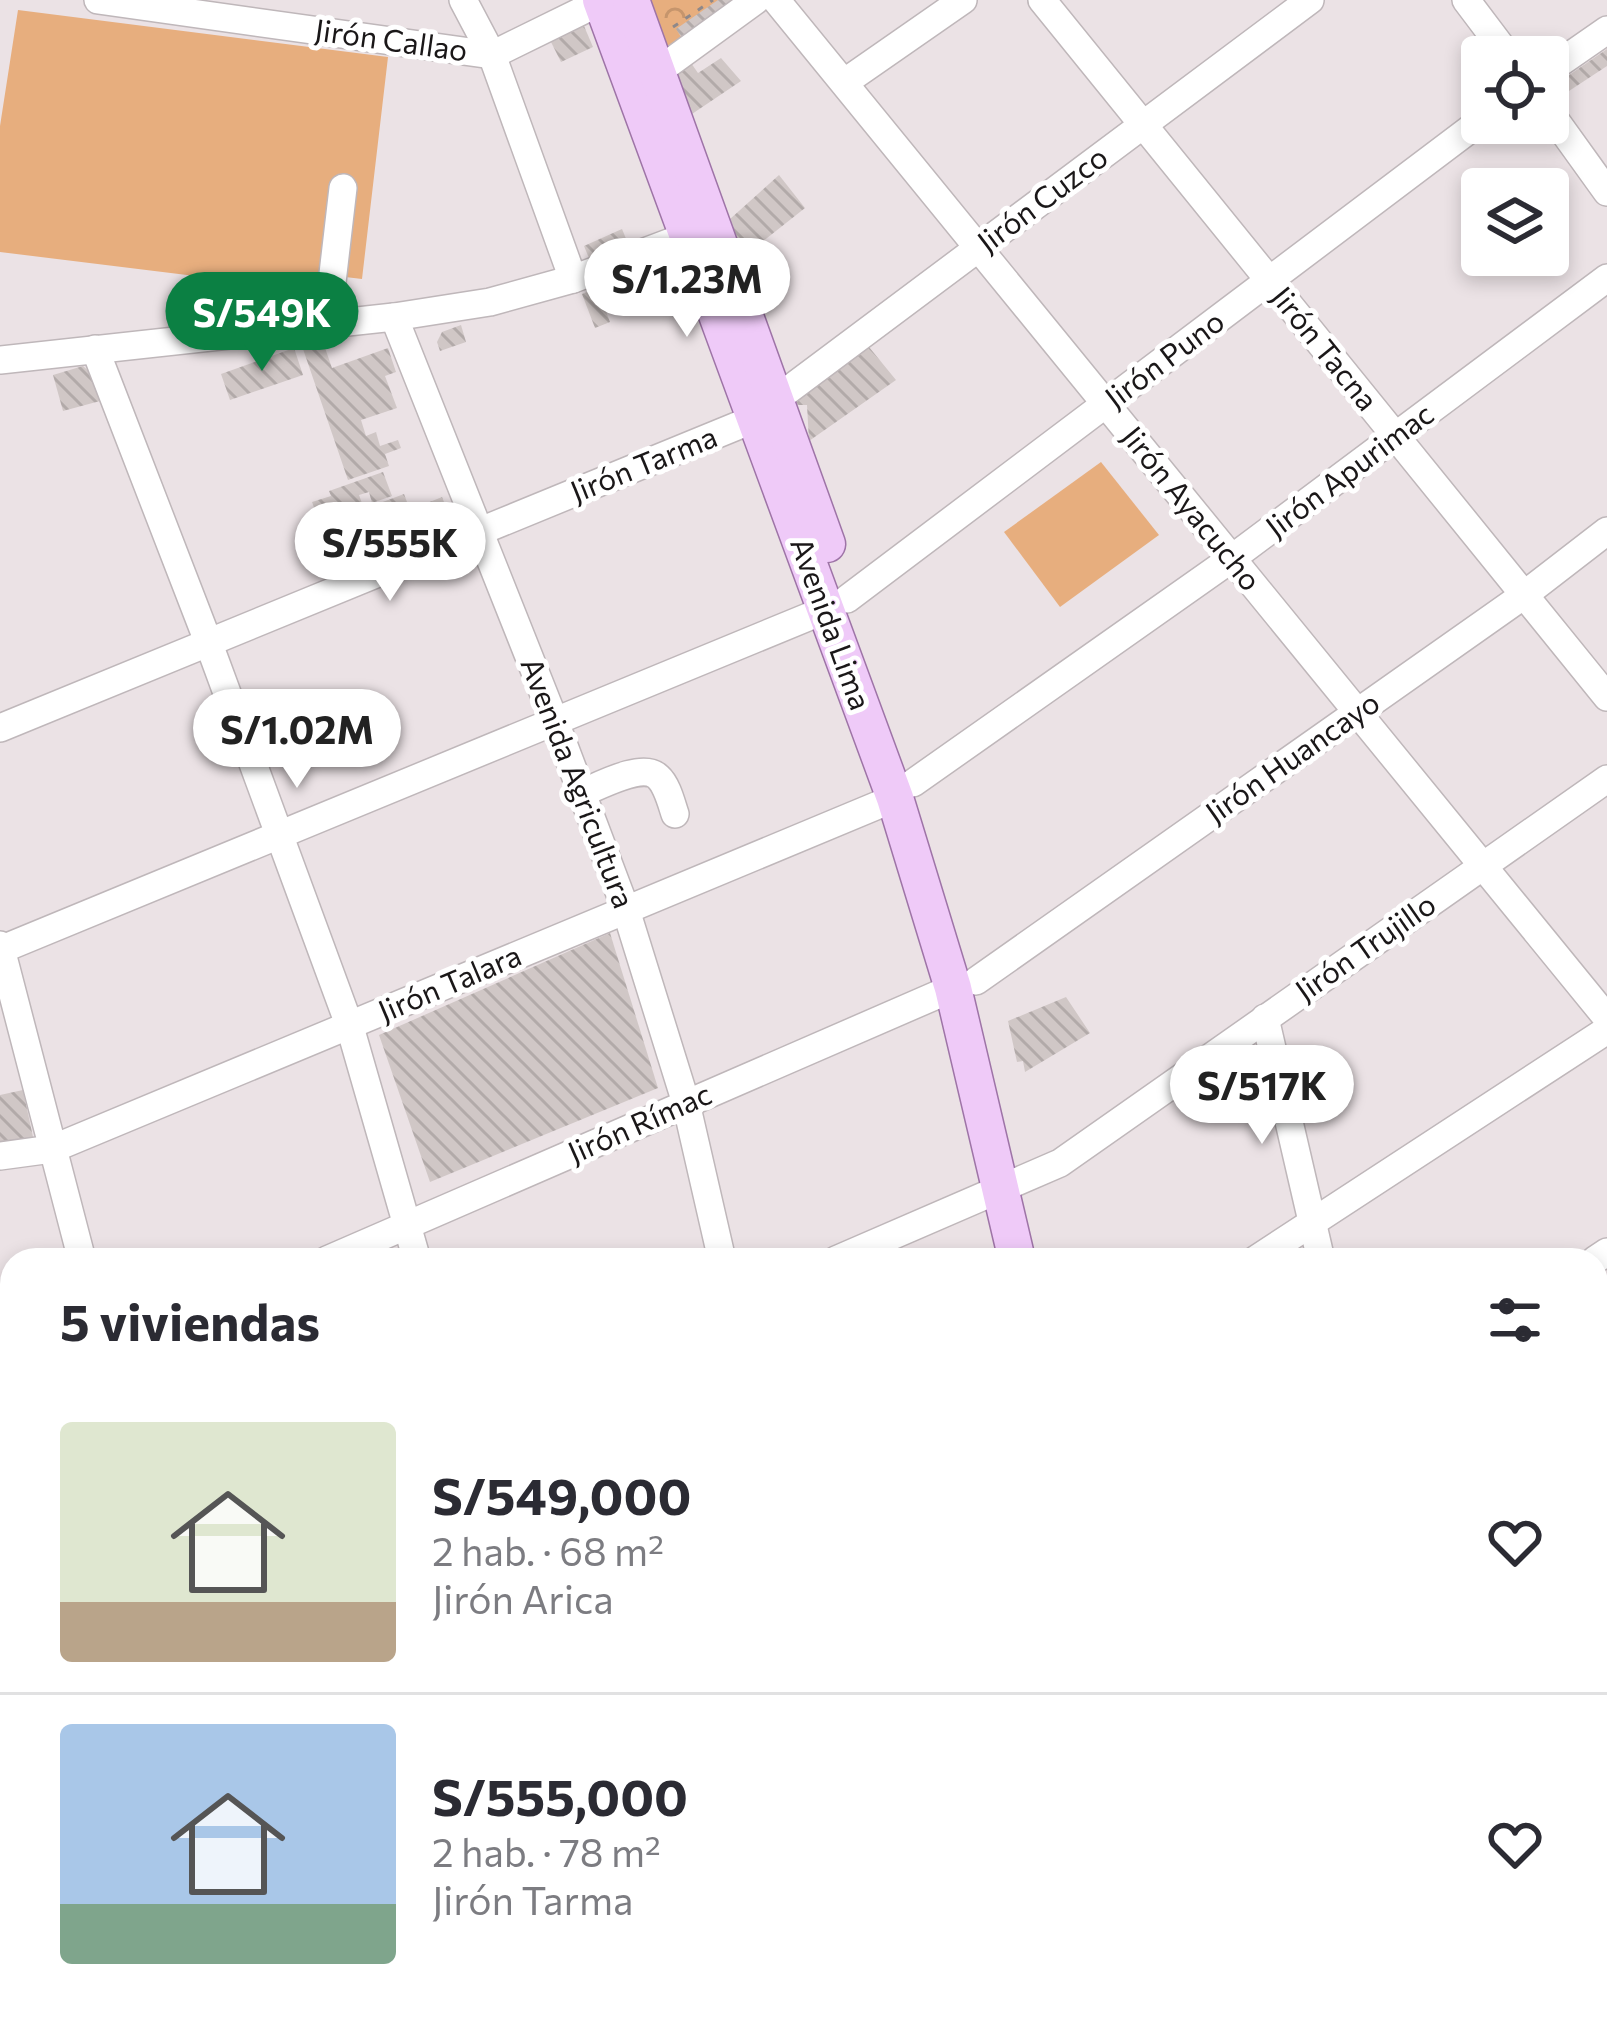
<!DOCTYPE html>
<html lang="es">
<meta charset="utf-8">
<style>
:root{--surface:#fff;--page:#f2f2f3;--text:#2b2b33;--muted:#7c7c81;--line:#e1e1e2;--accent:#0b8043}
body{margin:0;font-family:Commissioner,sans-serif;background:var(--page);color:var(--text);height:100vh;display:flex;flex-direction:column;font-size:45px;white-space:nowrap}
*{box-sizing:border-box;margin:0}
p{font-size:39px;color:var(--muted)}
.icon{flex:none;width:66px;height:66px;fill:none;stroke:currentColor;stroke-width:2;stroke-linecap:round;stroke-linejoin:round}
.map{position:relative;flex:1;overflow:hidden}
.details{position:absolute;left:0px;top:1248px;width:1608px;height:771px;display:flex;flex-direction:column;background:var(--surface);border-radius:36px 36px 0 0;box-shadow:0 6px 18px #0003}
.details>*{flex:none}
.controls{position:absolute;left:1461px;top:36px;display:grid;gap:24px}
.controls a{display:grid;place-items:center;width:108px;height:108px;border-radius:12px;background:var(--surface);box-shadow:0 6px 18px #0003;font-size:60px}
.price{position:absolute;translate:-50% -102px;padding:0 27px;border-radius:42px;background:#fff;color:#222;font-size:39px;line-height:78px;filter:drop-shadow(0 3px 6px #0008)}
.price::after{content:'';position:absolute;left:50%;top:72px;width:36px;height:27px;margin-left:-18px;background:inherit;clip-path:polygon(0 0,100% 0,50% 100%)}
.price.active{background:var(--accent);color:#fff}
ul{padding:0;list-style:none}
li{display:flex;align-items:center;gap:36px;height:300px;padding:0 60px}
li+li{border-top:3px solid var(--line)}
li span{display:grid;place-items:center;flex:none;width:336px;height:240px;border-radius:12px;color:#555}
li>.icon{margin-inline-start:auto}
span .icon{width:144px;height:144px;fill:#fffc;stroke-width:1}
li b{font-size:51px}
h2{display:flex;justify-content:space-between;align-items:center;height:144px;padding:0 60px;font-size:51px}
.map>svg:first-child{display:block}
.park{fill:url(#park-crowns)}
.pitch{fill:#e7ae7e}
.building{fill:url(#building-back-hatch);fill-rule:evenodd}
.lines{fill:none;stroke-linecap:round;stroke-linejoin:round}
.minor-casing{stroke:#bfb7ba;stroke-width:30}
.major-casing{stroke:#9e74a7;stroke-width:39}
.path{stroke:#8e888a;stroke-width:3;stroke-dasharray:6 9;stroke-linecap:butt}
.minor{stroke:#fff;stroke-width:27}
.major{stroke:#efcaf8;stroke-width:36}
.labels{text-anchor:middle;stroke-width:10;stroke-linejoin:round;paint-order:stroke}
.street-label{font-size:30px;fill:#1a1718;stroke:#fff}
</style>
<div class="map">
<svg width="1607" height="2017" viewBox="0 0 1607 2017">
<defs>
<pattern id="park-crowns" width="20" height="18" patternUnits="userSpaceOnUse" patternTransform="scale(3)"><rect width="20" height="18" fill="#e7ae7e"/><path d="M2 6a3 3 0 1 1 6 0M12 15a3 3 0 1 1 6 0" fill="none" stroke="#c6956c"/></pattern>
<pattern id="building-back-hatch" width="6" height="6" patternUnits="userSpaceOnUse" patternTransform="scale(3)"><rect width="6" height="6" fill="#d0c7c6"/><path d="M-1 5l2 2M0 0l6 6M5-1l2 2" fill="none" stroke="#b2aaa9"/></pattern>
</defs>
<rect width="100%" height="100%" fill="#ebe2e5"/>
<polygon class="park" points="645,0 744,0 672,50 666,48"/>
<g class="pitch">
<polygon points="18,10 388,57 362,279 312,273 310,290 0,252 0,126"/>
<polygon points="1101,462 1159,535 1060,607 1004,532"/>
<polygon points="12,1551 12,1628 1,1629 0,1552"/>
</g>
<g class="building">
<polygon points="718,0 740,0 683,40 676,29"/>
<polygon points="584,26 593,47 561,62 551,42"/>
<polygon points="1607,49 1607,66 1569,91 1562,80"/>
<polygon points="721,58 741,81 689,116 674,75 691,63 698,73"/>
<polygon points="779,175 805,208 733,265 720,228"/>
<polygon points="622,229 627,241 589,258 584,246"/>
<polygon points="597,288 610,322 595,328 582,294"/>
<polygon points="461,325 466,342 440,351 437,342 442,332"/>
<polygon points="323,342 332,368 388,348 396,372 385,376 397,408 361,420 366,436 376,432 380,446 398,440 401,448 385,454 389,466 348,480 303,349"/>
<polygon points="869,347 896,380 809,441 807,405 797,405 796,401"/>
<polygon points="294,348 303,375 230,400 221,374"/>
<polygon points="83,366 92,374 100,401 63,411 53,375"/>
<path d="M383,472L392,496L372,503L369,492L359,495L364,509L404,494L410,510L442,497L450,517L360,553L345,515L320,524L312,502L331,496L329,491ZM383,510L387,521L372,527L368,516Z"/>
<polygon points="610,933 658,1088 430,1182 379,1035"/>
<polygon points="1066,997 1090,1033 1025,1072 1023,1061 1017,1062 1008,1021"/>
<polygon points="23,1090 33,1137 30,1147 0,1153 0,1095"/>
</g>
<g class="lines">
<g class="minor-casing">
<g id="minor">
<polyline points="98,0 492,55 602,1"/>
<polyline points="463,0 492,55 573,279"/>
<polyline points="776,0 1607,1018"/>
<polyline points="1042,0 1607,697"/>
<polyline points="1466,0 1509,57"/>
<polyline points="1548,71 1607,30"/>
<polyline points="657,72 756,0"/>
<polyline points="845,82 963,0"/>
<polyline points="1548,110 1607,192"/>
<polyline points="394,317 555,722 626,910 686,1103 722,1260"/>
<polyline points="327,325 343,188"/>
<polyline points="95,349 209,644 350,1027 417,1260"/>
<polyline points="0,360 394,317 490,302 573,279 703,230"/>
<polyline points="775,400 1310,0"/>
<polyline points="847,599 1482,120"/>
<polyline points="0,728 754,419"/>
<polyline points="913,783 1231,559 1607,278"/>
<path d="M582,793C599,786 643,762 658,777C667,785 671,802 675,814"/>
<polyline points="0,945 82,1260"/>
<polyline points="0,950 825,610"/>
<polyline points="976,981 1524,595 1607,531"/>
<polyline points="1265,1018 1321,1260"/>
<polyline points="0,1156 52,1149 895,798"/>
<polyline points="327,1260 953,988"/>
<polyline points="836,1260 1060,1163 1607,779"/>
<polyline points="1255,1260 1607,1030"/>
<polyline points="1595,1260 1607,1252"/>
<polyline points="0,1371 12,1370"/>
<polyline points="0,1485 12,1484"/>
<polyline points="1596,1516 1607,1510"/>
<polyline points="0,1685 12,1682"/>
<polyline points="1596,1796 1607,1791"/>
<polyline points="0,1798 12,1796"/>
<polyline points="0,1907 12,1923"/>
<polyline points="76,2007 84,2017"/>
<polyline points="172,2007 175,2017"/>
<polyline points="279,2007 281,2017"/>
<polyline points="881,2007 883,2017"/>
<polyline points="1489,2007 1491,2017"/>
<polyline points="584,2017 607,2007"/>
<polyline points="1081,2017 1104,2007"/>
<polyline points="1581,2017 1607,2006"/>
</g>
</g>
<g class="major-casing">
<g id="major">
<polyline points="601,0 895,798 953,988 1017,1260"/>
<polyline points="631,0 827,544"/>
<polyline points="1200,2007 1202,2017"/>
</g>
</g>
<g class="path">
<polyline points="673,27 713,0"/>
<polyline points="1596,1299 1607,1339"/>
</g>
<use href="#minor" class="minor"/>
<use href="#major" class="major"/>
</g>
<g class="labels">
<g class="street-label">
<text transform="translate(391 41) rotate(8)" y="10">Jirón Callao</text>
<text transform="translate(1043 200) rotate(-37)" y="10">Jirón Cuzco</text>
<text transform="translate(1324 349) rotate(51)" y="10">Jirón Tacna</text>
<text transform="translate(1165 360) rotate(-37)" y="10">Jirón Puno</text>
<text transform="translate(644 465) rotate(-22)" y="10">Jirón Tarma</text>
<text transform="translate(1350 471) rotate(-37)" y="10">Jirón Apurimac</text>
<text transform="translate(1191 509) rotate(51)" y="10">Jirón Ayacucho</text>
<text transform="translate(830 624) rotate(70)" y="10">Avenida Lima</text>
<text transform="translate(1293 758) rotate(-35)" y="10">Jirón Huancayo</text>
<text transform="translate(577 783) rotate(69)" y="10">Avenida Agricultura</text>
<text transform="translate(1366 948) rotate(-35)" y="10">Jirón Trujillo</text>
<text transform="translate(450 984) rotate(-23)" y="10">Jirón Talara</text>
<text transform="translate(640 1124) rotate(-24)" y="10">Jirón Rímac</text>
</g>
</g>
</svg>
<div class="controls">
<a><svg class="icon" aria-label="locate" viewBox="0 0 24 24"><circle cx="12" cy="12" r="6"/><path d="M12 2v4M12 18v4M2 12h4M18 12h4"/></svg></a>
<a><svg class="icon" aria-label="layers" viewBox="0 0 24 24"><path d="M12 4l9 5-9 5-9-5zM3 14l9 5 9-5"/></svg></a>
</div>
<b class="price" style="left:687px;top:340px">S/1.23M</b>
<b class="price active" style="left:262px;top:374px">S/549K</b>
<b class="price" style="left:390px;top:604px">S/555K</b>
<b class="price" style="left:297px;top:791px">S/1.02M</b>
<b class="price" style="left:1262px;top:1147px">S/517K</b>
<section class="details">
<h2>5 viviendas<svg class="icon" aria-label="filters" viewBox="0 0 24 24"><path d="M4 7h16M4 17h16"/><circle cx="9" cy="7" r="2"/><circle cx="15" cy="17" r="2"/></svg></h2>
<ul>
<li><span style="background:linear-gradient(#dfe7d0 75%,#b9a48a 0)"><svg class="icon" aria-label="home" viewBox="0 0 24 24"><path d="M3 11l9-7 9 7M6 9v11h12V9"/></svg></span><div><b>S/549,000</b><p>2 hab. · 68 m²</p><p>Jirón Arica</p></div><svg class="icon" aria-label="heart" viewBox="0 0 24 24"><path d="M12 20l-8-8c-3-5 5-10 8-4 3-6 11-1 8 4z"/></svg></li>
<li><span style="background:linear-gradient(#a9c7e8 75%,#7fa58c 0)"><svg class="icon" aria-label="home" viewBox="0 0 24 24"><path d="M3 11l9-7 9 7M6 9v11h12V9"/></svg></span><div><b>S/555,000</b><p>2 hab. · 78 m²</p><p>Jirón Tarma</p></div><svg class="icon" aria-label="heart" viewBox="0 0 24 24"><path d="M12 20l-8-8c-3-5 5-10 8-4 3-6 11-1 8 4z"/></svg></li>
</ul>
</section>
</div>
